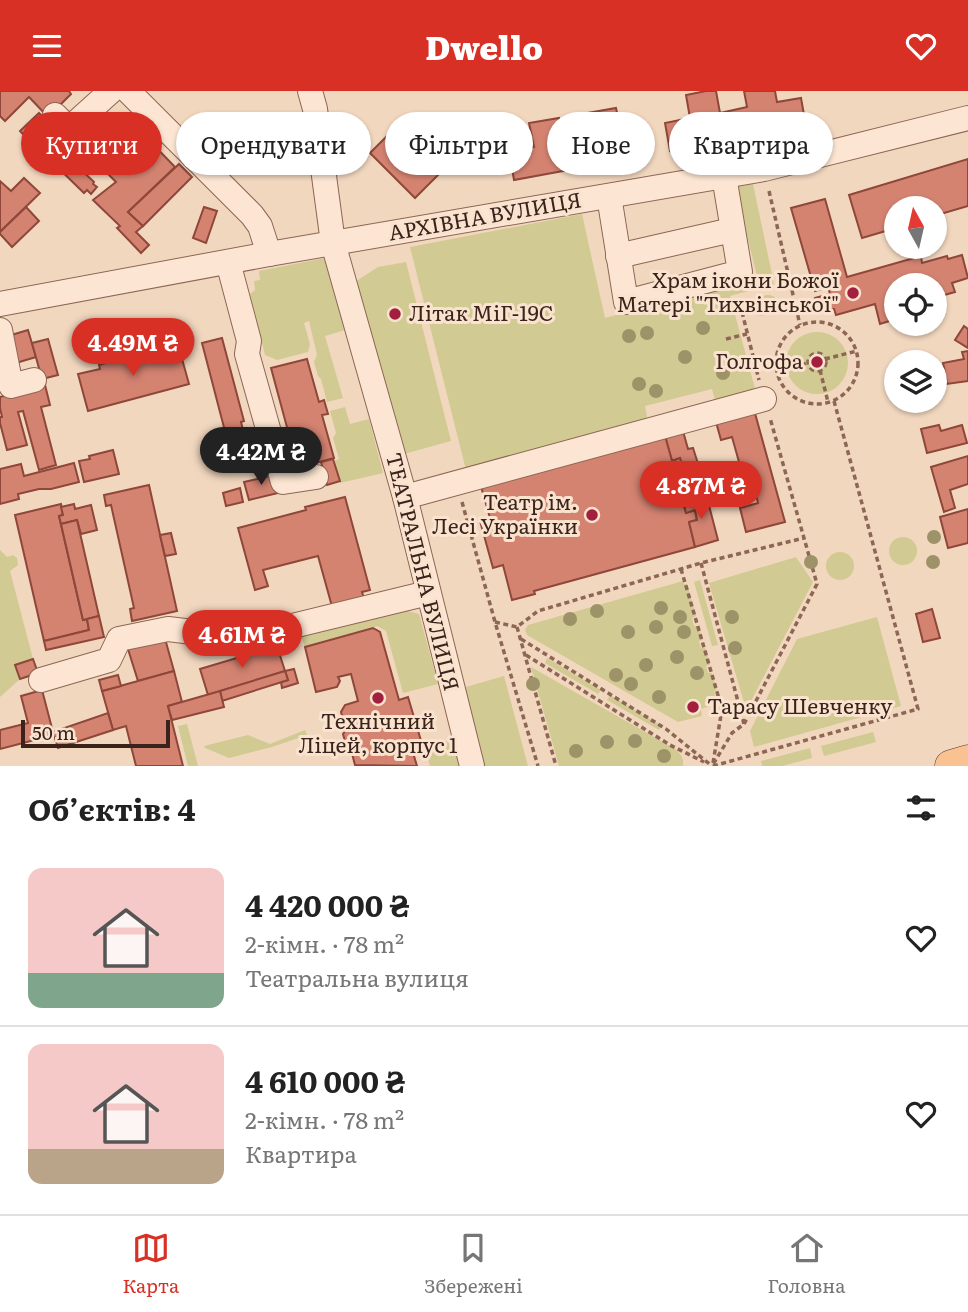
<!DOCTYPE html>
<html lang="uk">
<meta charset="utf-8">
<style>
:root{--surface:#fff;--page:#f6f6f6;--text:#222;--muted:#767676;--line:#e0e0e0;--accent:#d93025}
body{margin:0;font-family:Literata,serif;background:var(--page);color:var(--text);height:100vh;display:flex;flex-direction:column;font-size:26px;white-space:nowrap}
*{box-sizing:border-box;margin:0}
p{font-size:23px;color:var(--muted)}
.icon{flex:none;width:38px;height:38px;fill:none;stroke:currentColor;stroke-width:2;stroke-linecap:round;stroke-linejoin:round}
.map{position:relative;height:675px;overflow:hidden}
.panel{display:flex;flex-direction:column;background:var(--surface);flex:1}
.panel>*{flex:none}
.banner{position:absolute;left:21px;top:21px;width:928px;height:63px;display:flex;gap:14px}
.needle{width:46px;rotate:352deg}
.buttons{position:absolute;left:884px;top:105px;display:grid;gap:14px}
.buttons a{display:grid;place-items:center;width:63px;height:63px;border-radius:50%;background:var(--surface);box-shadow:0 2px 5px #0004;font-size:35px}
.scale{position:absolute;left:21px;bottom:18px;width:149px;box-sizing:border-box;padding-left:7px;border:4px solid #3a231b;border-top:0;font-size:19px;line-height:24px;white-space:nowrap;color:#3a231b;-webkit-text-stroke:5px #f9e3cf;paint-order:stroke}
.price{position:absolute;translate:-50% -60px;padding:0 16px;border-radius:24px;background:var(--accent);color:#fff;font-size:23px;line-height:46px;filter:drop-shadow(0 2px 4px #0008)}
.price::after{content:'';position:absolute;left:50%;top:42px;width:21px;height:16px;margin-left:-10px;background:inherit;clip-path:polygon(0 0,100% 0,50% 100%)}
.price.selected{background:#222;color:#fff}
ul{padding:0;list-style:none}
li{display:flex;align-items:center;gap:21px;height:175px;padding:0 28px}
li+li{border-top:2px solid var(--line)}
li span{display:grid;place-items:center;flex:none;width:196px;height:140px;border-radius:14px;color:#555}
li>.icon{margin-inline-start:auto}
span .icon{width:84px;height:84px;fill:#fffc;stroke-width:1}
li b{font-size:30px}
h2{display:flex;justify-content:space-between;align-items:center;height:84px;padding:0 28px;font-size:30px}
.tag{padding:0 24px;border-radius:32px;background:var(--surface);box-shadow:0 2px 5px #0004;font-size:24px;line-height:63px}
.tag.selected{background:var(--accent);color:#fff}
header{display:flex;justify-content:space-between;align-items:center;height:91px;padding:0 28px;background:var(--accent);color:#fff;font-size:32px;font-weight:800}
.tabs{display:flex;justify-content:space-around;align-items:center;height:98px;border-top:2px solid var(--line);background:var(--surface);font-size:19px;color:var(--muted)}
.tabs a{display:grid;justify-items:center;gap:4px}
.tabs .selected{color:var(--accent)}
.map>svg:first-child{display:block}
.green{fill:#d1ca92}
.building{fill:#d48371;stroke:#8e4739;stroke-width:2}
.lines{fill:none;stroke-linecap:round;stroke-linejoin:round}
.minor-casing{stroke:#8d6655;stroke-width:26}
.major-casing{stroke:#5a352a;stroke-width:33}
.path{stroke:#8d6655;stroke-width:3.5;stroke-dasharray:5 3.5;stroke-linecap:butt}
.minor{stroke:#fce6d3;stroke-width:24}
.major{stroke:#fac292;stroke-width:32}
.tree{fill:#9d9268}
.poi-dot{fill:#a21f3e;stroke:#f9e3cf;stroke-width:2.5}
.labels{text-anchor:middle;stroke-width:6;stroke-linejoin:round;paint-order:stroke}
.street-label{font-size:21px;fill:#3a231b;stroke:#f9e3cf}
.poi-label{font-size:21px;fill:#3a231b;stroke:#f9e3cf;text-anchor:end}
</style>
<header><svg class="icon" aria-label="menu" viewBox="0 0 24 24"><path d="M4 6h16M4 12h16M4 18h16"/></svg>Dwello<svg class="icon" aria-label="heart" viewBox="0 0 24 24"><path d="M12 20l-8-8c-3-5 5-10 8-4 3-6 11-1 8 4z"/></svg></header>
<div class="map">
<svg width="968" height="675" viewBox="0 0 968 675">
<rect width="100%" height="100%" fill="#f2d7bf"/>
<g class="green">
<polygon points="753,93 774,193 730,205 757,305 717,316 712,298 645,315 647,326 639,338 467,383 410,156 582,123 605,227 757,185 735,96"/>
<polygon points="325,167 345,239 325,245 343,307 327,311 321,288 318,285 314,271 317,264 309,230 304,232 310,253 308,261 277,269 265,264 250,203 255,199 254,190 260,189 259,180"/>
<polygon points="406,171 451,350 404,363 355,191 378,176"/>
<path d="M766,204H770L775,206L777,216L775,220C766,225 755,228 749,218L752,209Z"/>
<circle cx="817" cy="272" r="31"/>
<polygon points="345,316 350,333 369,328 383,382 340,392 334,370 339,368 333,347 336,342 330,320"/>
<circle cx="903" cy="460" r="14"/>
<polygon points="0,459 7,466 13,464 17,467 18,474 10,480 33,568 15,574 20,588 0,606"/>
<circle cx="840" cy="475" r="14"/>
<polygon points="796,466 813,491 750,612 747,615 745,615 709,492"/>
<polygon points="700,489 718,554 712,555 694,491"/>
<polygon points="683,490 684,493 687,493 696,525 692,527 694,535 698,535 703,549 699,550 701,557 705,557 710,574 706,575 708,582 712,582 717,599 714,600 716,607 719,607 723,619 714,621 711,615 701,618 702,625 678,631 527,544 525,539 528,534"/>
<polygon points="392,516 419,523 438,593 403,602 386,540 377,535 373,537 305,556 300,542"/>
<polygon points="877,526 901,615 754,656 750,640 797,548"/>
<polygon points="547,567 601,599 598,603 545,572"/>
<path d="M531,576L675,658C681,663 684,667 683,675H559Z"/>
<polygon points="504,585 528,675 480,675 459,598"/>
<polygon points="610,604 662,635 659,639 607,609"/>
<polygon points="187,633 198,675 188,675 178,635"/>
<polygon points="305,639 307,644 272,656 229,667 205,657 204,655 248,644 270,653"/>
<polygon points="873,641 876,651 824,665 821,655"/>
<polygon points="453,648 460,675 430,675 426,660 432,658 431,654"/>
<polygon points="810,657 812,667 782,675 762,675 761,670"/>
</g>
<g class="building">
<polygon points="0,0 69,0 71,3 48,26 29,6 5,30 0,25"/>
<polygon points="706,0 716,0 720,22 747,16 744,0 775,0 777,11 801,7 806,35 670,60 665,32 690,27 686,4"/>
<polygon points="616,17 621,40 645,35 650,64 514,89 509,60 534,56 529,32 559,27 563,50 591,45 587,22"/>
<polygon points="39,22 53,36 34,55 20,40"/>
<polygon points="111,28 122,38 125,35 131,41 127,44 137,55 113,78 99,64 96,67 89,60 92,57 87,51"/>
<polygon points="400,32 445,77 415,107 370,62"/>
<polygon points="142,37 148,44 146,46 175,76 128,121 143,135 136,141 149,154 141,162 117,137 120,135 93,109 116,91 108,83 137,55 131,48"/>
<polygon points="59,58 94,91 93,93 97,96 91,103 87,99 84,102 49,68"/>
<polygon points="968,68 968,115 934,125 934,117 896,117 896,137 862,147 849,104"/>
<polygon points="179,73 192,86 143,135 128,121"/>
<polygon points="24,87 40,102 0,141 0,90 11,100"/>
<polygon points="825,108 847,186 921,165 922,172 947,165 948,168 962,164 968,187 952,192 955,201 934,207 934,194 896,194 896,228 880,233 875,213 836,224 834,218 819,222 815,207 830,203 828,196 815,200 791,117"/>
<polygon points="26,116 39,130 12,156 0,143 0,141"/>
<polygon points="204,116 217,120 206,152 193,147"/>
<polygon points="964,235 968,238 968,257 955,249"/>
<polygon points="28,239 36,266 16,272 8,245"/>
<polygon points="222,247 244,330 241,331 250,367 233,371 202,252"/>
<polygon points="48,248 58,284 42,288 32,252"/>
<polygon points="179,257 189,293 88,320 78,283 100,278 99,274 155,258 156,263"/>
<polygon points="968,260 968,290 947,293 943,272 964,268 962,261"/>
<polygon points="307,268 319,311 324,309 328,323 322,324 334,367 298,377 271,277"/>
<polygon points="45,294 50,314 41,316 56,374 39,379 23,320 18,321 27,354 7,359 0,332 0,326 2,326 0,317 0,306"/>
<polygon points="753,315 785,431 746,441 740,417 758,412 749,376 741,378 732,346 721,349 716,331"/>
<polygon points="939,334 941,340 962,334 967,352 927,362 921,338"/>
<polygon points="683,340 688,358 693,357 700,379 693,381 696,391 679,396 675,381 683,379 680,367 672,370 665,345"/>
<polygon points="665,345 672,370 680,367 683,379 675,381 686,422 695,419 697,429 689,431 695,456 534,500 535,503 512,509 503,474 493,477 480,430 490,427 480,392"/>
<polygon points="113,359 119,383 84,391 79,370 90,368 89,365"/>
<polygon points="968,365 968,393 950,399 955,417 944,421 931,376"/>
<polygon points="333,368 340,390 327,394 321,371"/>
<polygon points="74,372 79,391 51,398 39,398 18,403 19,408 0,413 0,378 21,373 24,385"/>
<polygon points="274,384 278,402 249,409 244,391"/>
<polygon points="149,394 177,520 132,530 130,518 134,517 111,414 106,415 104,404"/>
<polygon points="240,397 243,411 226,415 223,402"/>
<polygon points="706,403 718,449 695,456 689,431 697,429 695,419 686,422 683,409"/>
<polygon points="345,406 370,499 362,501 365,511 333,519 318,465 263,479 268,495 255,499 238,437 306,419 305,416"/>
<polygon points="61,413 63,424 59,425 83,529 87,528 89,539 44,550 15,424"/>
<polygon points="74,413 75,418 91,414 97,439 81,443 77,429 61,433 59,425 63,424 61,416"/>
<polygon points="968,418 968,452 948,457 940,426"/>
<polygon points="77,429 99,525 83,529 61,433"/>
<polygon points="171,442 176,463 165,465 160,444"/>
<polygon points="932,518 940,547 923,551 916,523"/>
<polygon points="99,525 104,546 46,559 44,550 89,539 87,528"/>
<polygon points="373,537 380,541 399,609 408,606 422,653 411,655 417,675 355,674 350,655 346,654 343,643 346,639 341,621 345,614 358,610 351,583 338,586 340,590 337,596 316,601 305,556"/>
<polygon points="164,544 174,580 138,590 127,555"/>
<polygon points="277,555 285,580 208,604 200,578"/>
<polygon points="33,568 38,582 20,588 15,574"/>
<polygon points="294,578 298,592 282,597 281,591 288,589 285,580"/>
<polygon points="174,580 182,611 168,615 183,675 136,675 126,635 113,639 102,600"/>
<polygon points="285,580 288,589 222,610 220,600"/>
<polygon points="118,584 121,595 102,600 99,589"/>
<polygon points="42,599 53,641 108,622 113,639 58,657 54,644 0,658 0,639 28,632 21,605"/>
<polygon points="220,600 224,616 172,629 168,615"/>
</g>
<g class="lines">
<g class="minor-casing">
<g id="minor">
<polyline points="128,0 252,124 260,135 269,163"/>
<polyline points="310,0 315,18 333,152 405,406 472,675"/>
<polyline points="55,24 69,38 111,0"/>
<polyline points="609,105 626,211 740,181 724,85"/>
<polyline points="618,165 732,139"/>
<polyline points="228,171 249,250 247,263 283,391 316,386"/>
<polyline points="0,213 269,163 764,78 968,27"/>
<polyline points="0,239 11,295 34,289"/>
<polyline points="405,406 764,308"/>
<polyline points="41,589 109,569 119,548 168,538 243,547 428,502"/>
</g>
</g>
<g class="major-casing">
<polyline id="major" points="951,675 968,670"/>
</g>
<g class="path">
<polyline points="769,100 800,234"/>
<polyline points="742,221 759,289"/>
<circle cx="817" cy="272" r="41"/>
<polyline points="726,248 747,243"/>
<circle cx="817" cy="271" r="9"/>
<polyline points="825,268 857,260"/>
<polyline points="776,279 808,272"/>
<polyline points="820,279 828,311"/>
<polyline points="462,411 495,531 538,675"/>
<polyline points="701,472 744,633 732,642 712,675"/>
<polyline points="681,478 722,618 713,672"/>
<polyline points="495,531 517,536 538,520 701,472 804,447"/>
<polyline points="517,536 556,675"/>
<polyline points="521,548 666,638 712,675"/>
<polyline points="526,564 670,654 704,671"/>
<polyline points="744,633 817,493 770,327"/>
<polyline points="713,675 918,618 834,310"/>
</g>
<use href="#minor" class="minor"/>
<use href="#major" class="major"/>
</g>
<g class="tree">
<circle cx="703" cy="237" r="7"/>
<circle cx="647" cy="242" r="7"/>
<circle cx="629" cy="245" r="7"/>
<circle cx="685" cy="266" r="7"/>
<circle cx="723" cy="282" r="7"/>
<circle cx="639" cy="293" r="7"/>
<circle cx="656" cy="300" r="7"/>
<circle cx="934" cy="446" r="7"/>
<circle cx="811" cy="471" r="7"/>
<circle cx="933" cy="471" r="7"/>
<circle cx="661" cy="517" r="7"/>
<circle cx="597" cy="520" r="7"/>
<circle cx="680" cy="526" r="7"/>
<circle cx="732" cy="526" r="7"/>
<circle cx="570" cy="528" r="7"/>
<circle cx="656" cy="536" r="7"/>
<circle cx="628" cy="541" r="7"/>
<circle cx="684" cy="541" r="7"/>
<circle cx="735" cy="557" r="7"/>
<circle cx="677" cy="566" r="7"/>
<circle cx="646" cy="574" r="7"/>
<circle cx="697" cy="582" r="7"/>
<circle cx="616" cy="584" r="7"/>
<circle cx="533" cy="593" r="7"/>
<circle cx="631" cy="593" r="7"/>
<circle cx="659" cy="606" r="7"/>
<circle cx="635" cy="650" r="7"/>
<circle cx="607" cy="651" r="7"/>
<circle cx="576" cy="660" r="7"/>
<circle cx="664" cy="665" r="7"/>
</g>
<g class="poi-dot">
<circle cx="853" cy="202" r="7"/>
<circle cx="395" cy="223" r="7"/>
<circle cx="817" cy="271" r="7"/>
<circle cx="592" cy="424" r="7"/>
<circle cx="378" cy="607" r="7"/>
<circle cx="693" cy="616" r="7"/>
</g>
<g class="labels">
<g class="street-label">
<text transform="translate(485 126) rotate(-10)" y="7">АРХІВНА ВУЛИЦЯ</text>
<text transform="translate(422 481) rotate(76)" y="7">ТЕАТРАЛЬНА ВУЛИЦЯ</text>
</g>
<g class="poi-label">
<text x="839" y="197">Храм ікони Божої<tspan x="839" dy="24">Матері "Тихвінської"</tspan></text>
<text x="409" y="230" text-anchor="start">Літак МіГ-19С</text>
<text x="803" y="278">Голгофа</text>
<text x="578" y="419">Театр ім.<tspan x="578" dy="24">Лесі Українки</tspan></text>
<text x="707" y="623" text-anchor="start">Тарасу Шевченку</text>
<text x="378" y="638" text-anchor="middle">Технічний<tspan x="378" dy="24">Ліцей, корпус 1</tspan></text>
</g>
</g>
</svg>
<div class="buttons">
<a><svg class="needle" viewBox="-14 -14 28 28"><path d="M0-13l5 13h-10z" fill="#e53935"/><path d="M0 13l5-13h-10z" fill="#767676"/></svg></a>
<a><svg class="icon" aria-label="locate" viewBox="0 0 24 24"><circle cx="12" cy="12" r="6"/><path d="M12 2v4M12 18v4M2 12h4M18 12h4"/></svg></a>
<a><svg class="icon" aria-label="layers" viewBox="0 0 24 24"><path d="M12 4l9 5-9 5-9-5zM3 14l9 5 9-5"/></svg></a>
</div>
<div class="scale">50 m</div>
<b class="price" style="left:133px;top:287px">4.49M ₴</b>
<b class="price selected" style="left:261px;top:396px">4.42M ₴</b>
<b class="price" style="left:701px;top:430px">4.87M ₴</b>
<b class="price" style="left:242px;top:579px">4.61M ₴</b>
<div class="banner">
<a class="tag selected">Купити</a>
<a class="tag">Орендувати</a>
<a class="tag">Фільтри</a>
<a class="tag">Нове</a>
<a class="tag">Квартира</a>
</div>
</div>
<section class="panel">
<h2>Об’єктів: 4<svg class="icon" aria-label="filters" viewBox="0 0 24 24"><path d="M4 7h16M4 17h16"/><circle cx="9" cy="7" r="2"/><circle cx="15" cy="17" r="2"/></svg></h2>
<ul>
<li><span style="background:linear-gradient(#f6c9c9 75%,#7fa58c 0)"><svg class="icon" aria-label="home" viewBox="0 0 24 24"><path d="M3 11l9-7 9 7M6 9v11h12V9"/></svg></span><div><b>4 420 000 ₴</b><p>2-кімн. · 78 m²</p><p>Театральна вулиця</p></div><svg class="icon" aria-label="heart" viewBox="0 0 24 24"><path d="M12 20l-8-8c-3-5 5-10 8-4 3-6 11-1 8 4z"/></svg></li>
<li><span style="background:linear-gradient(#f6c9c9 75%,#b9a48a 0)"><svg class="icon" aria-label="home" viewBox="0 0 24 24"><path d="M3 11l9-7 9 7M6 9v11h12V9"/></svg></span><div><b>4 610 000 ₴</b><p>2-кімн. · 78 m²</p><p>Квартира</p></div><svg class="icon" aria-label="heart" viewBox="0 0 24 24"><path d="M12 20l-8-8c-3-5 5-10 8-4 3-6 11-1 8 4z"/></svg></li>
</ul>
</section>
<nav class="tabs">
<a class="selected"><svg class="icon" aria-label="map" viewBox="0 0 24 24"><path d="M3 6l6-2 6 2 6-2v14l-6 2-6-2-6 2zM9 4v14M15 6v14"/></svg>Карта</a>
<a><svg class="icon" aria-label="saved" viewBox="0 0 24 24"><path d="M7 4h10v16l-5-4-5 4z"/></svg>Збережені</a>
<a><svg class="icon" aria-label="home" viewBox="0 0 24 24"><path d="M3 11l9-7 9 7M6 9v11h12V9"/></svg>Головна</a>
</nav>
